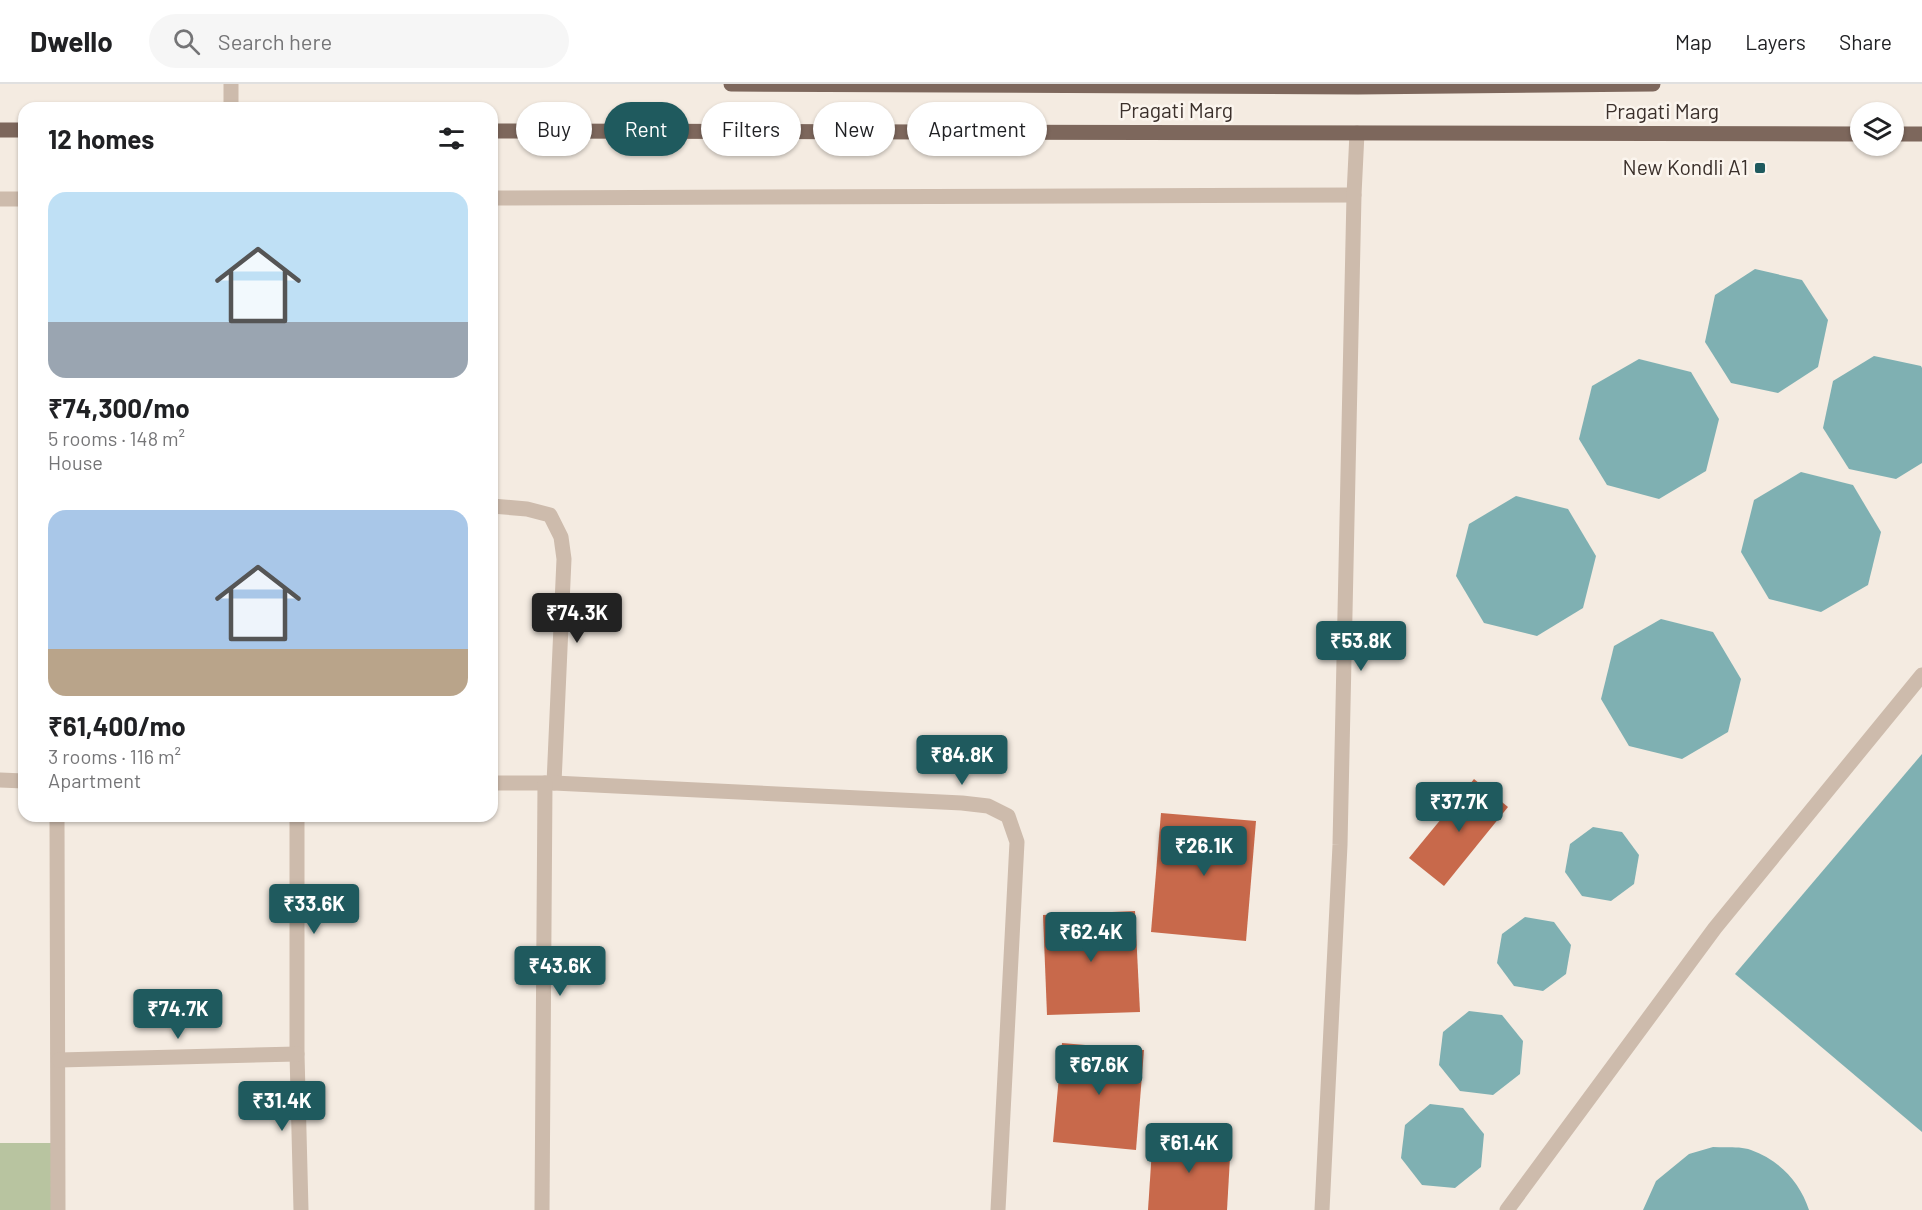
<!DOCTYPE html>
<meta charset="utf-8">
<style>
:root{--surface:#fff;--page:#f6f6f6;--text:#202124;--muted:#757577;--line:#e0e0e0;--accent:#1f5a5e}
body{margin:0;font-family:Barlow,sans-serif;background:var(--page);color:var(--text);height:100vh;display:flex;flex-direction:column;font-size:22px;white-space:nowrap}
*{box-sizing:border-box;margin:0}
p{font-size:20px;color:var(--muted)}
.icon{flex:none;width:33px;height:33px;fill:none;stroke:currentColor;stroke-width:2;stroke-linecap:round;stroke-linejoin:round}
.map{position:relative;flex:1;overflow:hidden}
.drawer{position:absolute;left:18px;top:18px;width:480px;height:720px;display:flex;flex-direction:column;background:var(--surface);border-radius:18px;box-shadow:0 2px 4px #0004}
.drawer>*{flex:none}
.top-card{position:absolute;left:516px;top:18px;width:570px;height:54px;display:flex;gap:12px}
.fabs{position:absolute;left:1850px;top:18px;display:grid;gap:12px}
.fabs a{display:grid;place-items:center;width:54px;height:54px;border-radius:50%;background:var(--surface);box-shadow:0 2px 4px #0004;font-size:30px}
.price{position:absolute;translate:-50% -51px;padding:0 14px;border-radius:6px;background:var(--accent);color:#fff;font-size:20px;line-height:39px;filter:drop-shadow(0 2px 3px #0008)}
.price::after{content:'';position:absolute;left:50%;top:36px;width:18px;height:14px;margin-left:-9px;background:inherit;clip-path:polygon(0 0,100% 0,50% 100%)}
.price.active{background:#222;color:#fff}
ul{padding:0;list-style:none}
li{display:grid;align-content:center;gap:12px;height:318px;padding:0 30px}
li span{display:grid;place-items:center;height:186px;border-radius:18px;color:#555}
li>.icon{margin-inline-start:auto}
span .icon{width:108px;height:108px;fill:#fffc;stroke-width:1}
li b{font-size:26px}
h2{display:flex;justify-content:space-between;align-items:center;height:72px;padding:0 30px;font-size:26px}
.tag{padding:0 21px;border-radius:27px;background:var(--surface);box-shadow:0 2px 4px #0004;font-size:21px;line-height:54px}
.tag.active{background:var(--accent);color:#fff}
header{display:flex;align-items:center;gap:36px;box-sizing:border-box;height:84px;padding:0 30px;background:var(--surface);border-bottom:2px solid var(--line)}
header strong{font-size:28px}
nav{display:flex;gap:33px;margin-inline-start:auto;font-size:21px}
.search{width:420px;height:54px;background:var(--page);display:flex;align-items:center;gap:15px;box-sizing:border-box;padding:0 21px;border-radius:33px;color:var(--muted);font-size:22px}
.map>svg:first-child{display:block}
.green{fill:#b8c4a0}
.water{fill:#7fb0b2}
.building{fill:#c8694b}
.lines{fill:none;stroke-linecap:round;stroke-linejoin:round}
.minor{stroke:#cdbbac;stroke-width:15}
.major{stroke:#7d675c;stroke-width:15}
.poi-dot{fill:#1f5a5e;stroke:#fbf5ee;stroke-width:2}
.labels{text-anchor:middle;stroke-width:5;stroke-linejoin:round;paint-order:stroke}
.street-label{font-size:21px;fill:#3b302b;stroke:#fbf5ee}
.poi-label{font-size:21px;fill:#3b302b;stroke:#fbf5ee;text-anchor:end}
</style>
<header>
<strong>Dwello</strong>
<div class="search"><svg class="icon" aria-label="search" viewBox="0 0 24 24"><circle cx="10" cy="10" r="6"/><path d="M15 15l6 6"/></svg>Search here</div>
<nav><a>Map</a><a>Layers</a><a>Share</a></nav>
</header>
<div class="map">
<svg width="1922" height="1126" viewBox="0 0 1922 1126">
<rect width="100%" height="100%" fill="#f4ebe1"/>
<polygon class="green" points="0,1059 56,1059 57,1126 0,1126"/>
<g class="water">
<polygon points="1755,185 1802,196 1828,236 1818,283 1778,309 1731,299 1705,258 1715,211"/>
<polygon points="1874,272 1921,282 1922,284 1922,379 1896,395 1849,385 1823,344 1833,297"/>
<polygon points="1639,275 1691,288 1719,335 1706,387 1659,415 1607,401 1579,355 1592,302"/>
<polygon points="1801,388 1853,401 1881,448 1868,501 1821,528 1769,515 1741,468 1754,416"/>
<polygon points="1516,412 1568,425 1596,472 1583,524 1537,552 1484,539 1456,492 1469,440"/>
<polygon points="1661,535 1713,548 1741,595 1728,648 1682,675 1629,662 1601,615 1614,562"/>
<polygon points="1922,670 1922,1048 1735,890"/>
<polygon points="1593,743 1622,748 1639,771 1634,800 1611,817 1582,812 1565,788 1570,760"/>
<polygon points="1525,833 1554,838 1571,861 1566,890 1543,907 1514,902 1497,879 1502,850"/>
<polygon points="1469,927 1502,931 1523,957 1520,990 1493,1011 1460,1007 1439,981 1443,948"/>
<polygon points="1430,1020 1463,1024 1484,1050 1481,1083 1455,1104 1422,1101 1401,1074 1405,1041"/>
<path d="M1713,1063C1725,1064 1740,1062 1751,1066C1779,1076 1800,1098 1809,1126H1643L1656,1097L1689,1070Z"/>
</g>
<g class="building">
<polygon points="1474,695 1508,723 1444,802 1409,774"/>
<polygon points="1161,729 1256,737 1246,857 1151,848"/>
<polygon points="1135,827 1140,928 1047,931 1043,831"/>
<polygon points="1062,959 1144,966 1136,1066 1053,1058"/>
<polygon points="1153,1050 1231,1056 1227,1126 1148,1126"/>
</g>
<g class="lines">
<g class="minor">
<polyline points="231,0 231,24"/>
<polyline points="492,114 1354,111"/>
<polyline points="0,115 24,115"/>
<polyline points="492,422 527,425 550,431 561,453 564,475 554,699"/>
<polyline points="0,696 24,697"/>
<polyline points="492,699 554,699 962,719 988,722 1008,732 1017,758 998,1126"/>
<polyline points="57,732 58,1126"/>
<polyline points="297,732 297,970 301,1126"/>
<polyline points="59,976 297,970"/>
<polyline points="542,1126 545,699"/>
<polyline points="1322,1126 1340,761 1354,111 1357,49"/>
<polyline points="1507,1126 1715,844 1922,591"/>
</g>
<g class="major">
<polyline points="731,0 1358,3 1653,0"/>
<polyline points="0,46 24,46"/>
<polyline points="492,47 1860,50"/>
<polyline points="1893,50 1922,50"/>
</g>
</g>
<rect class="poi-dot" x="1754" y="78" width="12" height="12" rx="3"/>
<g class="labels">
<g class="street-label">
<text x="1176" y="34">Pragati Marg</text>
<text x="1662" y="35">Pragati Marg</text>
</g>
<g class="poi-label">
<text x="1748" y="91">New Kondli A1</text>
</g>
</g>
</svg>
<div class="fabs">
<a><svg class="icon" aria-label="layers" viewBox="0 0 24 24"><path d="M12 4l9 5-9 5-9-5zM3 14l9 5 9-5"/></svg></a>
</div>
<b class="price active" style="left:577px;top:560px">₹74.3K</b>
<b class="price" style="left:1361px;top:588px">₹53.8K</b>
<b class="price" style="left:962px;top:702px">₹84.8K</b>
<b class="price" style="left:1459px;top:749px">₹37.7K</b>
<b class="price" style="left:1204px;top:793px">₹26.1K</b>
<b class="price" style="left:314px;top:851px">₹33.6K</b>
<b class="price" style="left:1091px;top:879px">₹62.4K</b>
<b class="price" style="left:560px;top:913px">₹43.6K</b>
<b class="price" style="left:178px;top:956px">₹74.7K</b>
<b class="price" style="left:1099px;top:1012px">₹67.6K</b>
<b class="price" style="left:282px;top:1048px">₹31.4K</b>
<b class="price" style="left:1189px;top:1090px">₹61.4K</b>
<div class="top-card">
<a class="tag">Buy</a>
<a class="tag active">Rent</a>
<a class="tag">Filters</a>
<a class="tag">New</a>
<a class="tag">Apartment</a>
</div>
<section class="drawer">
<h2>12 homes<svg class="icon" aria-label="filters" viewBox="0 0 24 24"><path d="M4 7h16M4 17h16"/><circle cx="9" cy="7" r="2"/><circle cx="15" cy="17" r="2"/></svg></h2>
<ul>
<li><span style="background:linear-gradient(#bfe0f5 70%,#9aa5b1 0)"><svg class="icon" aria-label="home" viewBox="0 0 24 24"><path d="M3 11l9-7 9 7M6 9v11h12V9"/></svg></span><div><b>₹74,300/mo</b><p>5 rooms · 148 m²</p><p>House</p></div></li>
<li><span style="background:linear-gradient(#a9c7e8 75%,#b9a48a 0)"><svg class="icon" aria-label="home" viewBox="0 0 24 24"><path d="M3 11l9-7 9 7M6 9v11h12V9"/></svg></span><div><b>₹61,400/mo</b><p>3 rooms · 116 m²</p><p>Apartment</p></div></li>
</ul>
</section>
</div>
